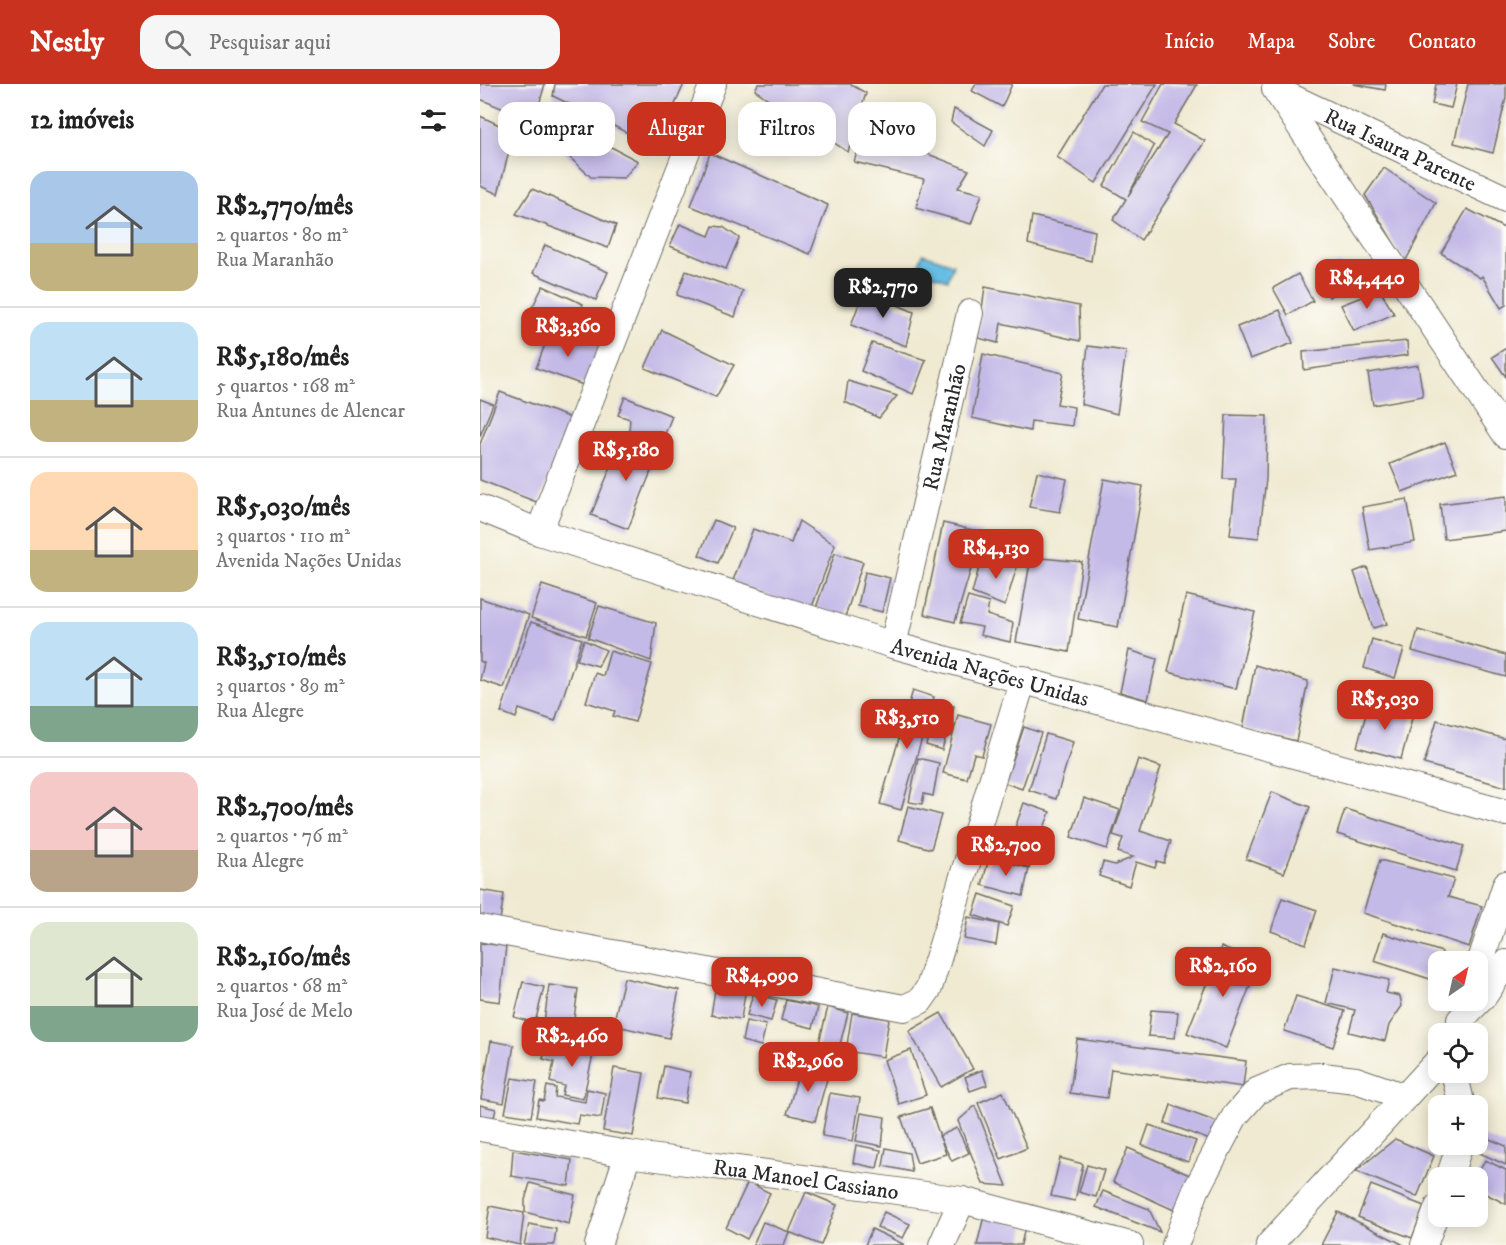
<!DOCTYPE html>
<html lang="pt">
<meta charset="utf-8">
<style>
:root{--surface:#fff;--page:#f6f6f6;--text:#222;--muted:#767676;--line:#e0e0e0;--accent:#c8321e}
body{margin:0;font-family:"IM FELL DW Pica",serif;background:var(--page);color:var(--text);height:100vh;display:flex;flex-direction:column;font-size:22px;white-space:nowrap}
*{box-sizing:border-box;margin:0}
p{font-size:20px;color:var(--muted)}
.icon{flex:none;width:33px;height:33px;fill:none;stroke:currentColor;stroke-width:2;stroke-linecap:round;stroke-linejoin:round}
.map{position:relative;flex:1;overflow:hidden}
.sheet{display:flex;flex-direction:column;background:var(--surface);width:480px}
.sheet>*{flex:none}
.top-card{position:absolute;left:18px;top:18px;width:570px;height:54px;display:flex;gap:12px}
.needle{width:39px;rotate:34deg}
.tools{position:absolute;left:948px;top:867px;display:grid;gap:12px}
.tools a{display:grid;place-items:center;width:60px;height:60px;border-radius:12px;background:var(--surface);box-shadow:0 3px 15px #0003;font-size:30px}
.price{position:absolute;translate:-50% -51px;padding:0 14px;border-radius:12px;background:var(--accent);color:#fff;font-size:20px;line-height:39px;filter:drop-shadow(0 2px 3px #0008)}
.price::after{content:'';position:absolute;left:50%;top:36px;width:18px;height:14px;margin-left:-9px;background:inherit;clip-path:polygon(0 0,100% 0,50% 100%)}
.price.active{background:#222;color:#fff}
ul{padding:0;list-style:none}
li{display:flex;align-items:center;gap:18px;height:150px;padding:0 30px}
li+li{border-top:2px solid var(--line)}
li span{display:grid;place-items:center;flex:none;width:168px;height:120px;border-radius:18px;color:#555}
li>.icon{margin-inline-start:auto}
span .icon{width:72px;height:72px;fill:#fffc;stroke-width:1}
li b{font-size:26px}
h2{display:flex;justify-content:space-between;align-items:center;height:72px;padding:0 30px;font-size:26px}
.tag{padding:0 21px;border-radius:18px;background:var(--surface);box-shadow:0 3px 15px #0003;font-size:21px;line-height:54px}
.tag.active{background:var(--accent);color:#fff}
header{display:flex;align-items:center;gap:36px;box-sizing:border-box;height:84px;padding:0 30px;background:var(--accent);color:#fff}
header strong{font-size:28px}
nav{display:flex;gap:33px;margin-inline-start:auto;font-size:21px}
.search{width:420px;height:54px;background:var(--page);display:flex;align-items:center;gap:15px;box-sizing:border-box;padding:0 21px;border-radius:18px;color:var(--muted);font-size:22px}
main{display:flex;flex:1;min-height:0}
.map>svg:first-child{display:block}
.water{fill:#67bde4;stroke:#497488;stroke-width:1.5}
.building{fill:#c4bae7}
.lines{fill:none;stroke-linecap:round;stroke-linejoin:round}
.minor-casing{stroke:#706e65;stroke-width:28}
.minor{stroke:#fff;stroke-width:26}
.labels{text-anchor:middle;stroke-width:5;stroke-linejoin:round;paint-order:stroke}
.street-label{font-size:22px;fill:#2b2b2b;stroke:#fdfcf7}
</style>
<header>
<strong>Nestly</strong>
<div class="search"><svg class="icon" aria-label="search" viewBox="0 0 24 24"><circle cx="10" cy="10" r="6"/><path d="M15 15l6 6"/></svg>Pesquisar aqui</div>
<nav><a>Início</a><a>Mapa</a><a>Sobre</a><a>Contato</a></nav>
</header>
<main>
<section class="sheet">
<h2>12 imóveis<svg class="icon" aria-label="filters" viewBox="0 0 24 24"><path d="M4 7h16M4 17h16"/><circle cx="9" cy="7" r="2"/><circle cx="15" cy="17" r="2"/></svg></h2>
<ul>
<li><span style="background:linear-gradient(#a9c7e8 60%,#c2b280 0)"><svg class="icon" aria-label="home" viewBox="0 0 24 24"><path d="M3 11l9-7 9 7M6 9v11h12V9"/></svg></span><div><b>R$2,770/mês</b><p>2 quartos · 80 m²</p><p>Rua Maranhão</p></div></li>
<li><span style="background:linear-gradient(#bfe0f5 65%,#c2b280 0)"><svg class="icon" aria-label="home" viewBox="0 0 24 24"><path d="M3 11l9-7 9 7M6 9v11h12V9"/></svg></span><div><b>R$5,180/mês</b><p>5 quartos · 168 m²</p><p>Rua Antunes de Alencar</p></div></li>
<li><span style="background:linear-gradient(#ffd9b3 65%,#c2b280 0)"><svg class="icon" aria-label="home" viewBox="0 0 24 24"><path d="M3 11l9-7 9 7M6 9v11h12V9"/></svg></span><div><b>R$5,030/mês</b><p>3 quartos · 110 m²</p><p>Avenida Nações Unidas</p></div></li>
<li><span style="background:linear-gradient(#bfe0f5 70%,#7fa58c 0)"><svg class="icon" aria-label="home" viewBox="0 0 24 24"><path d="M3 11l9-7 9 7M6 9v11h12V9"/></svg></span><div><b>R$3,510/mês</b><p>3 quartos · 89 m²</p><p>Rua Alegre</p></div></li>
<li><span style="background:linear-gradient(#f6c9c9 65%,#b9a48a 0)"><svg class="icon" aria-label="home" viewBox="0 0 24 24"><path d="M3 11l9-7 9 7M6 9v11h12V9"/></svg></span><div><b>R$2,700/mês</b><p>2 quartos · 76 m²</p><p>Rua Alegre</p></div></li>
<li><span style="background:linear-gradient(#dfe7d0 70%,#7fa58c 0)"><svg class="icon" aria-label="home" viewBox="0 0 24 24"><path d="M3 11l9-7 9 7M6 9v11h12V9"/></svg></span><div><b>R$2,160/mês</b><p>2 quartos · 68 m²</p><p>Rua José de Melo</p></div></li>
</ul>
</section>
<div class="map">
<svg width="1026" height="1161" viewBox="0 0 1026 1161">
<rect width="100%" height="100%" fill="#fdfcf7"/>
<filter id="ink" filterUnits="userSpaceOnUse"><feTurbulence type="fractalNoise" baseFrequency=".0167" numOctaves="2"/><feDisplacementMap in="SourceGraphic" scale="12" xChannelSelector="R" yChannelSelector="G"/><feConvolveMatrix kernelMatrix="1 2 1 2 8 2 1 2 1" color-interpolation-filters="sRGB"/></filter>
<filter id="wash" filterUnits="userSpaceOnUse"><feTurbulence type="fractalNoise" baseFrequency=".008" numOctaves="4" result="noise"/><feDisplacementMap in="SourceGraphic" scale="24" xChannelSelector="R" yChannelSelector="G"/><feGaussianBlur stdDeviation="1.35" result="paint"/><feColorMatrix in="noise" values="0 0 0 0 0 0 0 0 0 0 0 0 0 0 0 0 0 1.4 0 .05"/><feComposite in="paint" operator="in"/></filter>
<g filter="url(#wash)">
<rect width="100%" height="100%" fill="#f0ead2"/>
<polygon class="water" points="443,170 473,180 468,196 437,185"/>
<g id="blocks">
<g class="building">
<polygon points="0,0 65,0 54,38 0,15"/>
<polygon points="75,0 204,0 176,63 73,12"/>
<polygon points="278,0 370,0 386,9 368,68 275,6"/>
<polygon points="496,0 532,0 522,23 492,7"/>
<polygon points="622,0 677,0 616,99 577,73"/>
<polygon points="683,0 717,1 694,40 725,57 661,156 633,136 646,115 624,102 654,48 674,62 648,112 688,50 662,38"/>
<polygon points="873,0 906,0 905,6"/>
<polygon points="956,0 977,0 971,24 952,20"/>
<polygon points="988,0 1026,0 1026,14 1013,69 974,59"/>
<polygon points="474,25 513,46 505,62 471,38"/>
<polygon points="0,32 34,48 18,110 0,102"/>
<polygon points="93,43 158,77 144,94 111,93 85,69"/>
<polygon points="384,45 489,86 478,104 502,110 491,140 436,124 444,95 374,78"/>
<polygon points="230,69 348,121 330,170 211,122"/>
<polygon points="904,84 956,119 925,178 885,111"/>
<polygon points="52,105 136,141 128,164 36,130"/>
<polygon points="987,125 1026,145 1026,221 1021,224 1002,192 1000,194 961,169"/>
<polygon points="552,132 615,147 611,177 548,160"/>
<polygon points="200,140 229,152 233,142 243,143 259,154 246,185 190,162"/>
<polygon points="65,161 128,188 116,216 53,189"/>
<polygon points="860,179 872,199 849,213 837,192"/>
<polygon points="206,187 263,207 255,233 197,211"/>
<polygon points="818,190 833,217 808,231 793,204"/>
<polygon points="63,202 103,220 92,250 48,232"/>
<polygon points="505,203 599,222 600,257 521,239 518,259 498,254"/>
<polygon points="900,206 914,230 874,247 861,221"/>
<polygon points="384,207 434,228 426,262 371,241"/>
<polygon points="800,226 813,259 770,275 757,243"/>
<polygon points="71,245 119,263 106,302 56,284"/>
<polygon points="182,246 254,281 236,313 165,284"/>
<polygon points="927,257 928,271 824,286 823,268"/>
<polygon points="392,259 446,276 433,310 381,287"/>
<polygon points="608,262 646,267 637,330 601,320"/>
<polygon points="1026,264 1026,293 1012,273"/>
<polygon points="503,270 583,289 577,320 594,323 592,342 551,337 550,347 492,334"/>
<polygon points="938,281 943,312 893,321 888,289"/>
<polygon points="368,297 417,312 399,334 365,318"/>
<polygon points="20,308 91,334 59,419 0,396 0,360"/>
<polygon points="145,313 192,332 181,360 149,347 150,335 138,331"/>
<polygon points="0,315 13,320 0,352"/>
<polygon points="746,331 787,332 786,395 779,454 750,451 756,395 743,395"/>
<polygon points="144,351 180,365 148,445 111,431"/>
<polygon points="965,358 977,387 922,408 910,380"/>
<polygon points="557,388 587,395 580,428 549,423"/>
<polygon points="624,395 663,402 638,543 598,535"/>
<polygon points="1026,412 1026,447 964,455 960,420"/>
<polygon points="927,415 935,458 890,466 882,423"/>
<polygon points="234,436 253,444 238,479 219,471"/>
<polygon points="319,437 355,461 330,528 252,499 273,445 311,459"/>
<polygon points="463,439 502,448 475,538 444,530"/>
<polygon points="520,468 539,476 525,522 492,509 500,480 513,485"/>
<polygon points="355,469 383,478 365,533 336,524"/>
<polygon points="551,473 602,478 589,568 536,558"/>
<polygon points="887,483 907,540 893,544 874,488"/>
<polygon points="385,488 410,494 402,528 378,522"/>
<polygon points="62,501 117,519 106,552 51,534"/>
<polygon points="706,511 775,528 756,605 688,588"/>
<polygon points="488,513 509,519 507,531 533,539 530,558 500,551 502,543 480,539"/>
<polygon points="0,514 49,531 24,604 0,596 4,579 0,577"/>
<polygon points="119,522 176,539 171,577 108,554"/>
<polygon points="51,538 102,555 75,637 39,625 36,634 21,628"/>
<polygon points="938,546 1026,571 1026,593 932,567"/>
<polygon points="892,555 924,565 915,594 884,584"/>
<polygon points="104,556 126,566 118,582 97,576"/>
<polygon points="649,566 677,575 668,616 640,608"/>
<polygon points="130,567 172,580 155,638 133,632 135,627 106,618 115,589 123,592"/>
<polygon points="775,581 828,597 816,657 763,644"/>
<polygon points="433,606 454,613 421,726 400,720"/>
<polygon points="457,618 474,622 462,666 446,661"/>
<polygon points="889,619 933,631 921,675 877,663"/>
<polygon points="478,631 511,640 502,672 494,670 487,695 463,689"/>
<polygon points="957,636 1026,655 1026,703 944,680"/>
<polygon points="544,643 561,649 542,705 525,699"/>
<polygon points="566,650 593,658 576,715 549,706"/>
<polygon points="438,674 459,679 453,712 444,710 442,720 429,718"/>
<polygon points="658,675 681,683 660,747 691,757 684,779 677,777 675,784 656,778 649,802 619,792 623,778 635,781 653,773 638,768 643,754 633,751"/>
<polygon points="792,708 830,723 804,789 766,775"/>
<polygon points="604,714 640,726 627,765 591,753"/>
<polygon points="544,719 570,728 549,784 524,774"/>
<polygon points="428,722 461,731 451,765 419,756"/>
<polygon points="865,725 984,762 976,787 857,750"/>
<polygon points="509,774 549,784 543,812 502,801"/>
<polygon points="900,776 974,795 968,813 1002,822 989,863 883,829"/>
<polygon points="0,806 24,810 19,843 0,840"/>
<polygon points="500,810 534,822 527,842 493,831"/>
<polygon points="802,814 837,826 826,860 791,847"/>
<polygon points="488,833 519,840 516,861 484,855"/>
<polygon points="903,849 962,868 953,896 894,877"/>
<polygon points="0,859 26,862 20,918 0,915"/>
<polygon points="741,863 779,879 746,964 707,949"/>
<polygon points="855,883 909,896 906,909 920,912 922,922 909,941 905,957 869,948 875,926 846,919"/>
<polygon points="144,894 199,906 189,954 133,941"/>
<polygon points="43,898 64,903 55,939 34,933"/>
<polygon points="69,901 98,905 92,950 63,946"/>
<polygon points="235,906 265,910 261,935 231,931"/>
<polygon points="273,910 297,916 291,937 267,931"/>
<polygon points="816,912 865,927 853,963 804,947"/>
<polygon points="306,916 338,923 333,944 301,936"/>
<polygon points="348,923 368,929 355,980 335,975"/>
<polygon points="671,926 698,928 695,954 668,952"/>
<polygon points="372,929 409,935 403,973 366,967"/>
<polygon points="461,929 493,985 461,1003 429,947"/>
<polygon points="266,937 286,941 281,962 262,957"/>
<polygon points="597,955 766,977 763,1003 631,985 627,1014 590,1009"/>
<polygon points="91,956 115,962 103,1015 82,1011 84,1002 70,998 74,978 63,975 65,965 87,970"/>
<polygon points="11,957 34,961 24,1019 1,1015"/>
<polygon points="431,966 446,1011 419,1020 404,976"/>
<polygon points="321,980 349,988 335,1037 307,1030"/>
<polygon points="184,982 210,988 205,1019 178,1014"/>
<polygon points="134,984 164,989 153,1052 123,1047"/>
<polygon points="502,986 507,1001 490,1007 485,993"/>
<polygon points="32,994 57,998 51,1033 25,1029"/>
<polygon points="67,1002 76,1004 75,1013 105,1018 107,1005 125,1009 121,1034 99,1031 97,1040 56,1033 59,1016 64,1017"/>
<polygon points="523,1008 547,1064 521,1075 498,1019"/>
<polygon points="350,1009 380,1014 373,1057 342,1052"/>
<polygon points="0,1021 16,1025 13,1037 0,1034"/>
<polygon points="691,1021 742,1040 735,1058 685,1039"/>
<polygon points="495,1022 527,1102 503,1100 478,1037"/>
<polygon points="450,1024 466,1070 437,1079 421,1033"/>
<polygon points="381,1029 405,1033 402,1062 376,1057"/>
<polygon points="669,1041 716,1057 708,1078 662,1061"/>
<polygon points="477,1044 489,1069 472,1077 459,1052"/>
<polygon points="1000,1051 1026,1062 1026,1081 993,1066"/>
<polygon points="915,1055 954,1072 937,1113 876,1087"/>
<polygon points="376,1061 401,1066 397,1084 373,1079"/>
<polygon points="406,1064 429,1069 432,1088 403,1082"/>
<polygon points="648,1064 714,1093 698,1128 633,1098"/>
<polygon points="33,1066 92,1076 89,1102 31,1092"/>
<polygon points="580,1074 603,1080 595,1117 571,1112"/>
<polygon points="1005,1076 1026,1086 1026,1120 998,1106 996,1094"/>
<polygon points="607,1081 624,1086 616,1113 599,1108"/>
<polygon points="268,1098 290,1109 267,1155 246,1144"/>
<polygon points="50,1099 95,1111 89,1140 45,1128 45,1116"/>
<polygon points="891,1101 944,1122 932,1154 878,1133"/>
<polygon points="623,1107 669,1125 680,1148 616,1123"/>
<polygon points="326,1108 357,1121 341,1161 309,1148"/>
<polygon points="10,1122 44,1129 40,1161 5,1153"/>
<polygon points="404,1128 430,1140 423,1154 397,1143"/>
<polygon points="858,1128 924,1161 841,1161"/>
<polygon points="504,1132 545,1143 541,1161 497,1161"/>
<polygon points="283,1138 309,1148 304,1161 273,1161"/>
<polygon points="49,1140 76,1145 74,1161 44,1161"/>
<polygon points="392,1145 425,1161 385,1161"/>
</g>
</g>
</g>
<g filter="url(#ink)">
<use href="#blocks" fill-opacity="0" stroke="#706e65" stroke-width="1.5"/>
<g class="lines">
<g class="minor-casing">
<g id="minor">
<polyline points="795,5 1026,351"/>
<path id="s1" d="M796,6L1026,115"/>
<path id="s2" d="M0,424L59,448L413,561L1026,729"/>
<polyline points="59,448 233,0"/>
<path id="s3" d="M413,561L490,229"/>
<polyline points="0,844 424,924 440,917 449,904 543,595"/>
<polyline points="998,885 1026,800"/>
<polyline points="980,936 1004,912 1026,879"/>
<polyline points="974,988 982,1022"/>
<path id="s4" d="M0,1044L148,1070L482,1116L650,1161"/>
<polyline points="969,1094 980,1060"/>
<polyline points="118,1161 148,1070"/>
<polyline points="462,1161 482,1116"/>
<polyline points="695,1161 716,1106 755,1032 777,1007 810,993 842,992 876,996 925,1013"/>
<polyline points="789,1161 958,977"/>
<polyline points="944,1161 958,1123"/>
</g>
</g>
<use href="#minor" class="minor"/>
</g>
</g>
<g class="labels">
<g class="street-label">
<text dy="8" stroke="none"><textPath href="#s1" startOffset="138">Rua Isaura Parente</textPath></text>
<text dy="8" stroke="none"><textPath href="#s3" startOffset="224">Rua Maranhão</textPath></text>
<text dy="8" stroke="none"><textPath href="#s2" startOffset="536">Avenida Nações Unidas</textPath></text>
<text dy="8" stroke="none"><textPath href="#s4" startOffset="330">Rua Manoel Cassiano</textPath></text>
</g>
</g>
</svg>
<div class="tools">
<a><svg class="needle" viewBox="-14 -14 28 28"><path d="M0-13l5 13h-10z" fill="#e53935"/><path d="M0 13l5-13h-10z" fill="#767676"/></svg></a>
<a><svg class="icon" aria-label="locate" viewBox="0 0 24 24"><circle cx="12" cy="12" r="6"/><path d="M12 2v4M12 18v4M2 12h4M18 12h4"/></svg></a>
<a>+</a>
<a>−</a>
</div>
<b class="price" style="left:887px;top:226px">R$4,440</b>
<b class="price active" style="left:403px;top:235px">R$2,770</b>
<b class="price" style="left:88px;top:274px">R$3,360</b>
<b class="price" style="left:146px;top:398px">R$5,180</b>
<b class="price" style="left:516px;top:496px">R$4,130</b>
<b class="price" style="left:905px;top:647px">R$5,030</b>
<b class="price" style="left:427px;top:666px">R$3,510</b>
<b class="price" style="left:526px;top:793px">R$2,700</b>
<b class="price" style="left:743px;top:914px">R$2,160</b>
<b class="price" style="left:282px;top:924px">R$4,090</b>
<b class="price" style="left:92px;top:984px">R$2,460</b>
<b class="price" style="left:328px;top:1009px">R$2,960</b>
<div class="top-card">
<a class="tag">Comprar</a>
<a class="tag active">Alugar</a>
<a class="tag">Filtros</a>
<a class="tag">Novo</a>
</div>
</div>
</main>
